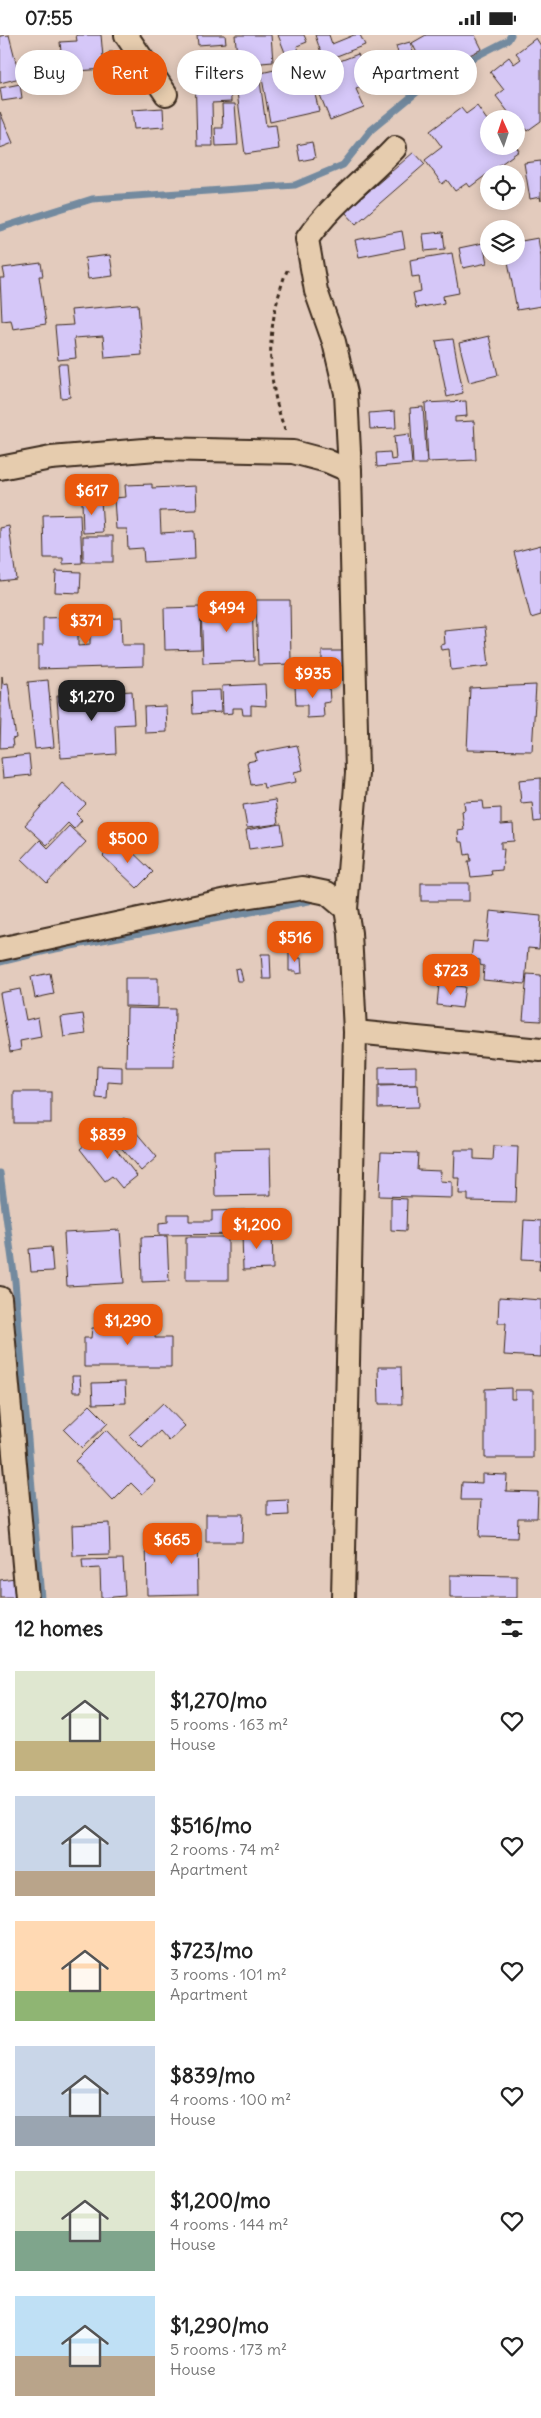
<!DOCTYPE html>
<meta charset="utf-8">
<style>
:root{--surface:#fff;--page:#f2f2f2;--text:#222;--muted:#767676;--accent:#ea580c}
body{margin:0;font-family:Delius,sans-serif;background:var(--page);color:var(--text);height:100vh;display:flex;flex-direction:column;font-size:19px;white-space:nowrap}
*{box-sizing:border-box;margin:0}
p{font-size:16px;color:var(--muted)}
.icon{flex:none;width:28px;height:28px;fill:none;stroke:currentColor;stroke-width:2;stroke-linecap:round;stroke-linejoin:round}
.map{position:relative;height:1563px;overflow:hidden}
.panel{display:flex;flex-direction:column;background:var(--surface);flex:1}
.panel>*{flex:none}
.banner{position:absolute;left:15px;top:15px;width:511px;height:45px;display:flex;gap:10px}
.needle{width:32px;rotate:357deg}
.fabs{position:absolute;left:480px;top:75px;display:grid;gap:10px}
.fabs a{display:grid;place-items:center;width:45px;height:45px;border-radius:50%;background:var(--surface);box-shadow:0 2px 12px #0003;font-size:25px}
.price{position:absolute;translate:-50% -42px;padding:0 11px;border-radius:10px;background:var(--accent);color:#fff;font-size:16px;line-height:32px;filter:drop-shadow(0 1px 2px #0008)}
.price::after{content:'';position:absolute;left:50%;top:30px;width:15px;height:11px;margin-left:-8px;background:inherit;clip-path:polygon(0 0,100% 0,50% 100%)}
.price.active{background:#222;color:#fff}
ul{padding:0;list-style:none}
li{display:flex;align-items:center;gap:15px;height:125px;padding:0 15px}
li span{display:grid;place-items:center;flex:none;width:140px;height:100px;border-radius:0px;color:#555}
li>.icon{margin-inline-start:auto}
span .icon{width:60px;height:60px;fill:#fffc;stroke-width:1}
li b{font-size:21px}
h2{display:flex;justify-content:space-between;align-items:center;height:60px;padding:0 15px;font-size:21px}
.tag{padding:0 18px;border-radius:22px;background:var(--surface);box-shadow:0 2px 12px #0003;font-size:18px;line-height:45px}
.tag.active{background:var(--accent);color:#fff}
.status{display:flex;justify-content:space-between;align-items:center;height:35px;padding:0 25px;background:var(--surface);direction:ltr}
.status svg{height:14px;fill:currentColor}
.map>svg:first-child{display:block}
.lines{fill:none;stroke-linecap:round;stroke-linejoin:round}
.stream{stroke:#738a9f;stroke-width:7}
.building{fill:#d5c7f8;stroke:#3b2a1e}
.minor-casing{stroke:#3b2a1e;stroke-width:26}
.path{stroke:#3b2a1e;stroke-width:3;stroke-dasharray:4 4;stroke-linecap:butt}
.minor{stroke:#e6ccae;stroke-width:22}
</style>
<div class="status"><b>07:55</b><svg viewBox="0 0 49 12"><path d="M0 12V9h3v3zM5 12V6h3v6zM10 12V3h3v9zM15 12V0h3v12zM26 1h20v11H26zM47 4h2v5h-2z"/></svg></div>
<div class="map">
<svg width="541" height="1563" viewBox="0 0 541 1563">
<rect width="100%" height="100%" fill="#e3cbbd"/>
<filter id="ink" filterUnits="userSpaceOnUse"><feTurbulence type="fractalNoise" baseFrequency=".02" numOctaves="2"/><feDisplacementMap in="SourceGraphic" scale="10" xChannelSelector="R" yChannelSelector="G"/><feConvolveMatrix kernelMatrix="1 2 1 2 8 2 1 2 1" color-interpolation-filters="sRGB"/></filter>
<g filter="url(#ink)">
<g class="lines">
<g class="stream">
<polyline points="0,193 92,164 295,150 343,130 371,95 434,43 508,5 511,0"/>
<polyline points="0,927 50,915 309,866"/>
<polyline points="0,1138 15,1246 41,1563"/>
</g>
</g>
<g class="building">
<polygon points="9,0 20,43 0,48 0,1"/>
<polygon points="76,0 101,0 104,34 78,36 77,26 62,27 60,7 77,6"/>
<polygon points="197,0 225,0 226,8 198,10"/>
<polygon points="235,0 271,0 273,27 238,30"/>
<polygon points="278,0 304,0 307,7 297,11 301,20 288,25"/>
<polygon points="315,0 329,0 332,9 354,0 360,0 365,10 324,26"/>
<polygon points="475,0 482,14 451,29 445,17 422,28 412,8 426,0"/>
<polygon points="536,3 541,11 541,86 527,96 522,89 516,93 516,84 505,84 504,82 509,78 496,61 504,55 490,37 509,22 514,29 521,24 516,18"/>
<polygon points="410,7 417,30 403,35 396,11"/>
<polygon points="109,17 129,17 130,36 110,37"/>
<polygon points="358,19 370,49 356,54 364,72 330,85 313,42 342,30 340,26"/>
<polygon points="301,29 304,45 311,43 319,76 270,87 261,38"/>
<polygon points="258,31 266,91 276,90 279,114 245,119 234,34"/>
<polygon points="230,35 231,67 212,68 213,111 197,111 195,36"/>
<polygon points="20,49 22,63 2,66 0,53"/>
<polygon points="222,69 235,69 238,110 216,111 215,93 223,93"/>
<polygon points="477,71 487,85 489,84 489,111 516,111 519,116 498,131 500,134 495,139 489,139 489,143 486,140 470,152 467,148 455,156 447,145 442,149 425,125 442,112 430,96 461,73 466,79"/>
<polygon points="163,73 164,92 134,94 132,75"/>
<polygon points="0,77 13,108 0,113"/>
<polygon points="312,107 315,123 300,126 297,110"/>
<polygon points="414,117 425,129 356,189 345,177"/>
<polygon points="541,126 541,166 540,162 530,164 524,128"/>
<polygon points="402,196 405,213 359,222 355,205"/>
<polygon points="443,197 445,214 425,216 423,199"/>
<polygon points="538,203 541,222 541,271 517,275 507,221 516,221 516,207"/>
<polygon points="483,208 487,228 463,233 459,213"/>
<polygon points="452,218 459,258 443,261 444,268 416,273 413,258 421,256 419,241 412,242 410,225"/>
<polygon points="110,220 113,241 88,244 85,223"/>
<polygon points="41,228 43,241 39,241 46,289 13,294 11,285 2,286 0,243 5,243 3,233"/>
<polygon points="138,269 142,320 105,323 103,301 74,303 76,323 58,325 55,291 73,290 71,275"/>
<polygon points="489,301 498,340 469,347 459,308"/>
<polygon points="453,304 463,358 447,362 436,306"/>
<polygon points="58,329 67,329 70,362 61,363"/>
<polygon points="466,366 467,381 455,382 455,387 474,386 476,425 428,427 425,368"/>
<polygon points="423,372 427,429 413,429 410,373"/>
<polygon points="395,376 396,393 370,394 369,378"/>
<polygon points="409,399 412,429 377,432 376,418 390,417 391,425 396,424 394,401"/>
<polygon points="152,449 152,453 196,451 197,475 160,476 161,498 194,496 195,524 144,527 143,513 128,514 127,494 116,494 114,463 126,462 125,450"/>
<polygon points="101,464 103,497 83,498 82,465"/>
<polygon points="80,479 82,528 63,529 63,523 44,523 43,480"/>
<polygon points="9,491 16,544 0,546 0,493"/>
<rect x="83" y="501" width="30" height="26"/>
<polygon points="541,510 541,580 531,583 514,517"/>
<polygon points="56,536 81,537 80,558 55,557"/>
<polygon points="256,565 290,565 291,629 258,630"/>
<polygon points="252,568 254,626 203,628 201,570"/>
<polygon points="200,572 201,614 165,615 164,573"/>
<polygon points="78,582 78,611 90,610 90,584 121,583 122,610 143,610 143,631 38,634 38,610 43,610 43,583"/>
<polygon points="485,592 489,631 451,635 449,614 441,615 440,610 445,609 444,596"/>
<rect x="322" y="616" width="21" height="15"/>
<polygon points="2,641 3,649 8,648 16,703 12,704 13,712 0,713"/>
<polygon points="48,645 54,712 35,714 28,647"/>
<polygon points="265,649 266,671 251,670 251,680 243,680 242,673 233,673 233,678 223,679 222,651"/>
<polygon points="329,650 330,667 323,668 324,682 307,683 307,670 296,670 295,651"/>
<polygon points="536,650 532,716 467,715 470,653"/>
<polygon points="220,655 221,677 193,679 192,656"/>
<polygon points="132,656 134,689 115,690 116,719 61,723 57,661"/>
<polygon points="166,671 167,697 145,698 144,672"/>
<polygon points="297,710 303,735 294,737 296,747 264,753 263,748 251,750 247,727 257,725 255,718"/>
<polygon points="29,720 31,740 3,743 1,723"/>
<polygon points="541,743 541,786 534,787 532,767 521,768 519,745"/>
<polygon points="62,748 86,769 76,779 82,785 74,794 68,788 47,810 25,790"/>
<polygon points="275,765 278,789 247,793 243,770"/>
<polygon points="483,766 484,774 501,773 501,790 513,789 514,806 501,807 501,814 504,814 502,835 491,836 492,840 471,842 468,826 471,826 470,819 465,820 463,807 459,807 458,796 464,795 462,776 465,775 464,767"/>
<polygon points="281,789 284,809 249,814 246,795"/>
<polygon points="69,791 86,807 47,848 22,824 40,805 48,813"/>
<polygon points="119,804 153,837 137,853 103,821"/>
<rect x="421" y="848" width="48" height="18"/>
<polygon points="490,876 541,881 539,914 528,913 525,949 483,945 484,931 480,930 480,925 471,924 473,906 487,907"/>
<polygon points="298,917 298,923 301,923 302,938 296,939 296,936 289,936 289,918"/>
<polygon points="261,919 270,919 271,944 263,944"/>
<polygon points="240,933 243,946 237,946 235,934"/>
<polygon points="50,938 54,959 35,963 31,942"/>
<polygon points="527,939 541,940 541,986 523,985"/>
<polygon points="125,943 158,943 158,972 125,971"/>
<polygon points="439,949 465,952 462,973 437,970"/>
<polygon points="20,954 26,985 38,982 41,1002 20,1006 21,1015 10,1017 0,958"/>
<polygon points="127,973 175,974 174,1032 126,1032"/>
<polygon points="83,979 86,999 64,1002 61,982"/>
<polygon points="97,1031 122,1032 122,1048 108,1047 107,1064 96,1063"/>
<polygon points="416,1031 416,1050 379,1050 379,1032"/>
<polygon points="418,1050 419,1072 378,1073 378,1051"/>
<rect x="14" y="1057" width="37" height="31"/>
<polygon points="124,1083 157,1122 141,1136 107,1096"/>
<polygon points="102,1096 137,1141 122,1153 112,1141 105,1146 80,1114"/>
<polygon points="494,1111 518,1112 516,1167 468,1166 468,1159 459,1159 460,1143 454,1143 455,1115 474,1115 474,1124 493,1125"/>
<polygon points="270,1114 271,1160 215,1161 214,1115"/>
<polygon points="381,1117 418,1118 417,1135 441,1136 440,1146 452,1147 452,1163 379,1161"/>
<polygon points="391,1163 407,1164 406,1196 391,1195"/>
<polygon points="246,1175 247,1199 159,1200 159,1188 168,1187 168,1179 189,1179 189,1186 212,1186 212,1176"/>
<rect x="229" y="1182" width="7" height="11"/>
<polygon points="524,1185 541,1186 541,1235 539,1235 540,1225 522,1224"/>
<polygon points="120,1195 124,1248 67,1251 64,1198"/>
<polygon points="272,1196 273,1234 243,1235 242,1197"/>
<polygon points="167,1201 169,1246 142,1247 141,1202"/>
<rect x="186" y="1202" width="42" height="43"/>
<polygon points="51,1212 53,1236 31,1237 29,1214"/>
<polygon points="499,1262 541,1265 541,1322 504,1320 506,1288 498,1288"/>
<polygon points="124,1281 155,1281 155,1303 171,1303 171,1332 84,1332 84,1303 91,1303 92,1293 124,1292"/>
<polygon points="378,1332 401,1332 402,1369 379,1369"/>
<polygon points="72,1341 80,1341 81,1357 73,1357"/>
<polygon points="125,1347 126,1368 93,1369 92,1348"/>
<polygon points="511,1353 511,1364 515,1364 515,1355 533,1355 533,1423 485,1423 485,1354"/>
<polygon points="163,1368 185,1391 169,1406 160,1396 142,1413 129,1400"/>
<polygon points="90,1370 108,1388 82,1413 64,1395"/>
<polygon points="106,1395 156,1447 142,1459 131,1448 113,1466 75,1426"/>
<polygon points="482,1439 507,1440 506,1456 538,1457 537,1483 518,1483 517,1503 479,1502 481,1465 461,1465 462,1447 482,1448"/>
<polygon points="288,1465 289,1480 267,1481 267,1466"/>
<polygon points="206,1479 243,1479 242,1507 206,1507"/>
<polygon points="109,1488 110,1520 73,1521 72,1490"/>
<polygon points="197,1501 198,1559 147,1560 146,1502"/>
<polygon points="123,1524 125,1561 101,1563 100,1533 83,1534 82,1525"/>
<polygon points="450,1540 517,1541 517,1563 450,1563"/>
<polygon points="15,1543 17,1563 0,1563 0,1545"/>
</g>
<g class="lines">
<g class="minor-casing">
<g id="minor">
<polyline points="126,0 166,59"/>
<polyline points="0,433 51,423 156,414 293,417 327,426 350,436"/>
<path d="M346,874L357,738L350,436L346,358L334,307L316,256L307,204C332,168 366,144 395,113"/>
<polyline points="0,914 237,863 303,853 327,858 346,874 350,898 355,997 343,1563"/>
<polyline points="355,997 541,1015"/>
<polyline points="0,1263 27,1563"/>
</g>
</g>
<path class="path" d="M285,395C269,352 266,308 278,263C281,253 283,243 288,234"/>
<use href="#minor" class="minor"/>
</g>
</g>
</svg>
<div class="fabs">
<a><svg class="needle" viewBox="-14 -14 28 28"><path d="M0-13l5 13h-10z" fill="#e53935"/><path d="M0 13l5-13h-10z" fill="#767676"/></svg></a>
<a><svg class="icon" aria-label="locate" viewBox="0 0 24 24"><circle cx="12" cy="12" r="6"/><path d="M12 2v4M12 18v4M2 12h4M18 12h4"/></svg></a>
<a><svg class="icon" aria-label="layers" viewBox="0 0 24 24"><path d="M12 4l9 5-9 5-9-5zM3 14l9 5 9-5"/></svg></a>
</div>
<b class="price" style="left:92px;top:481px">$617</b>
<b class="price" style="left:227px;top:598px">$494</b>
<b class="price" style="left:86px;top:611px">$371</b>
<b class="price" style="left:313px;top:664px">$935</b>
<b class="price active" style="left:92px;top:687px">$1,270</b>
<b class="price" style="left:128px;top:829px">$500</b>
<b class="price" style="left:295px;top:928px">$516</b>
<b class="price" style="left:451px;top:961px">$723</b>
<b class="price" style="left:108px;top:1125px">$839</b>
<b class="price" style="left:257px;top:1215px">$1,200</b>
<b class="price" style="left:128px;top:1311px">$1,290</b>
<b class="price" style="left:172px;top:1530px">$665</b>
<div class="banner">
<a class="tag">Buy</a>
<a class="tag active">Rent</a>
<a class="tag">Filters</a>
<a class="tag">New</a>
<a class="tag">Apartment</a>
</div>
</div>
<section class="panel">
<h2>12 homes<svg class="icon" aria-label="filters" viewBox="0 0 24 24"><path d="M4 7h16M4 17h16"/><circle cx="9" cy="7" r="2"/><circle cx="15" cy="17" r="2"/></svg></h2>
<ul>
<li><span style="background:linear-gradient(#dfe7d0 70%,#c2b280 0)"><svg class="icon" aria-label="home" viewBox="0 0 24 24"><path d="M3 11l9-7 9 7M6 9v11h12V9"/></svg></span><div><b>$1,270/mo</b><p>5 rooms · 163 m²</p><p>House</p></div><svg class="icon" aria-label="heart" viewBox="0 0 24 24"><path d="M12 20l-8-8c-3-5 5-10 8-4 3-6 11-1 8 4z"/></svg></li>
<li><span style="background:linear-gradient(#c9d6e8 75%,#b9a48a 0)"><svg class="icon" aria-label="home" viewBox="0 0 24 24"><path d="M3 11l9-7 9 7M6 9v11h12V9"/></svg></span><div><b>$516/mo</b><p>2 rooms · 74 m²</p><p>Apartment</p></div><svg class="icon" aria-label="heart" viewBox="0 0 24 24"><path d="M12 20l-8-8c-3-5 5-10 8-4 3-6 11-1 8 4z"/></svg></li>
<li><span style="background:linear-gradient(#ffd9b3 70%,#8fb573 0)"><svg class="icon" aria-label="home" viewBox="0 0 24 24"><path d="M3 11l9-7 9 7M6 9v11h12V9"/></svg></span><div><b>$723/mo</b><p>3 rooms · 101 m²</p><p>Apartment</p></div><svg class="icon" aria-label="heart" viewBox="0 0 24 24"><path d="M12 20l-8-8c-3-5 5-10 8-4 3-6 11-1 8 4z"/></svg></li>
<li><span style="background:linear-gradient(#c9d6e8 70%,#9aa5b1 0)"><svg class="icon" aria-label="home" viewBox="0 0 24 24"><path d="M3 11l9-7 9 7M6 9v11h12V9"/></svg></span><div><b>$839/mo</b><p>4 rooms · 100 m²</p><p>House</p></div><svg class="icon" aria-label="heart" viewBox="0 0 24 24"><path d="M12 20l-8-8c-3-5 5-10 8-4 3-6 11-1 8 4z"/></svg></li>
<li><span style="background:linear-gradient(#dfe7d0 60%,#7fa58c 0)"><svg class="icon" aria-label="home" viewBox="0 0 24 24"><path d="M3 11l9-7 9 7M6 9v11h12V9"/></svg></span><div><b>$1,200/mo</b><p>4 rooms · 144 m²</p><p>House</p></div><svg class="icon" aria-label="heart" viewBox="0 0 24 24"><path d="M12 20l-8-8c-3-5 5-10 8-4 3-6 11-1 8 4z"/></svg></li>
<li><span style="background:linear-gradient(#bfe0f5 60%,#b9a48a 0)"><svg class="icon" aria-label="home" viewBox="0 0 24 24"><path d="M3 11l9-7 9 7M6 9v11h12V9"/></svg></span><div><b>$1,290/mo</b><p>5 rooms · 173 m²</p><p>House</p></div><svg class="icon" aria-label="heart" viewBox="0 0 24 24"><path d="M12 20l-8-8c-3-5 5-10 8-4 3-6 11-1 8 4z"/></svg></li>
</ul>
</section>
